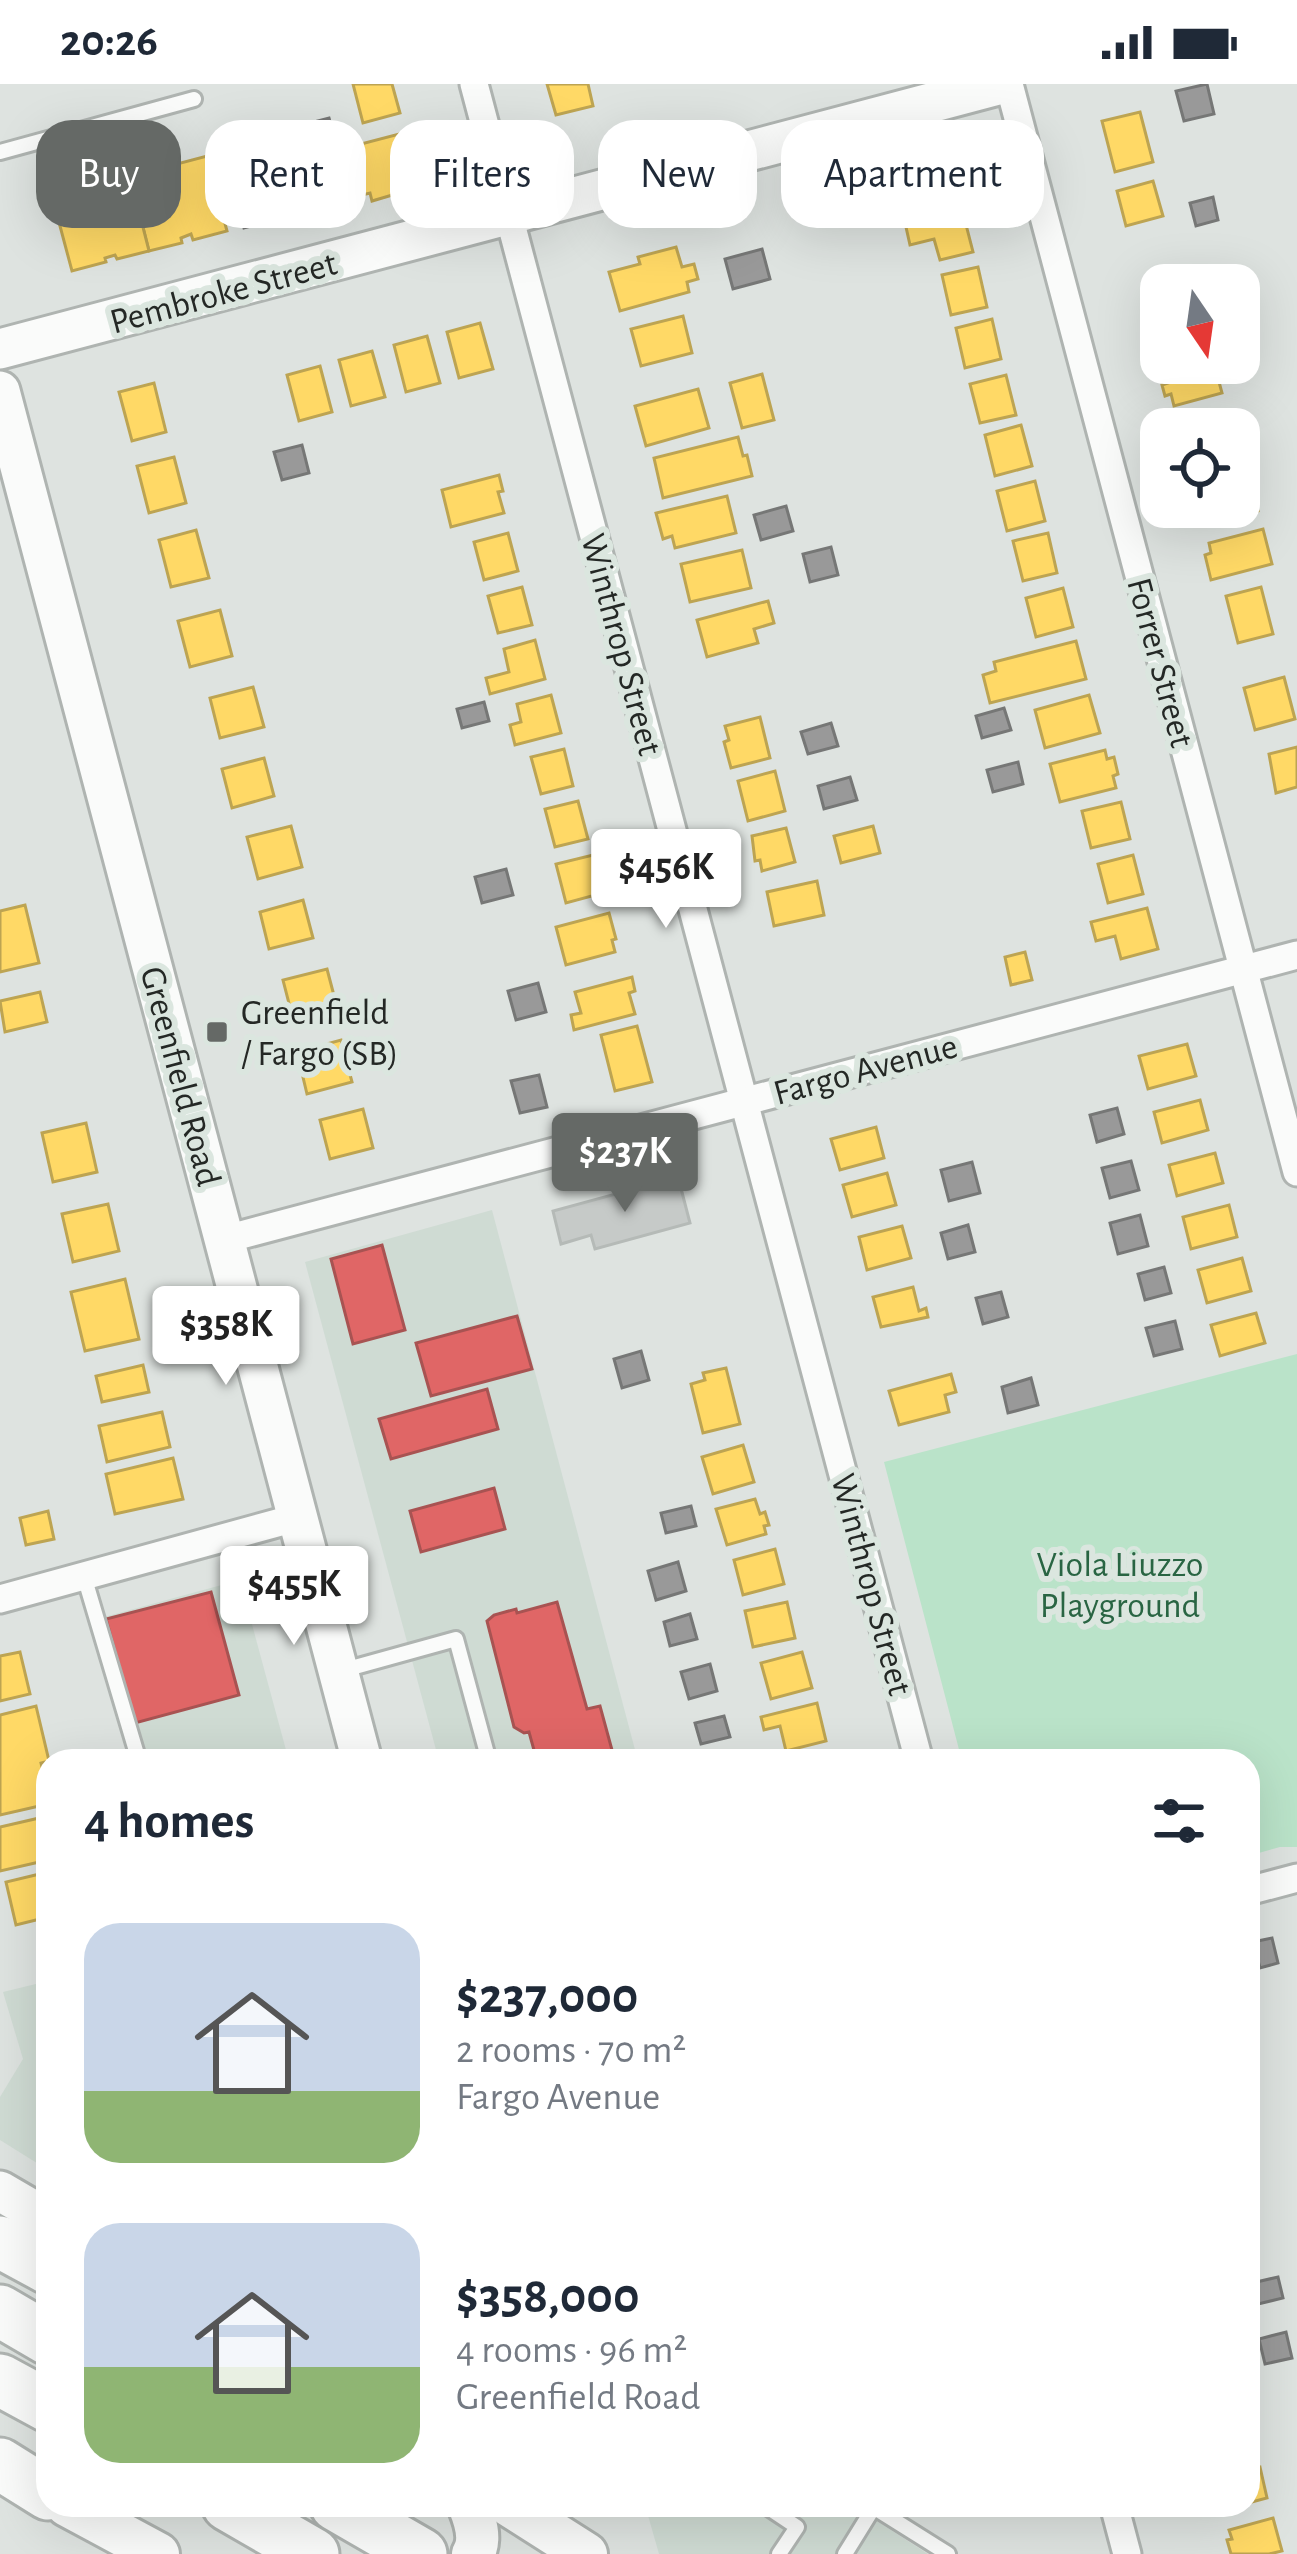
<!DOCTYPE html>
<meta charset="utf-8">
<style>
:root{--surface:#fff;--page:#f2f2f3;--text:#1f2937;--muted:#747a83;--accent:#656966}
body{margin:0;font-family:"Alegreya Sans",sans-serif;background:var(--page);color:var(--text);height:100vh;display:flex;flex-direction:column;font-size:45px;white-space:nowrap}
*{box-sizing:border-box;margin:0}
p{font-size:39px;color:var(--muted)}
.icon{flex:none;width:66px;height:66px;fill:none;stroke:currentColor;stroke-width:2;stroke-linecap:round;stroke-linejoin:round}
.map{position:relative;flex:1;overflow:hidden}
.sheet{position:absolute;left:36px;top:1665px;width:1224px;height:768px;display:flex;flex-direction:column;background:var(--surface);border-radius:36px;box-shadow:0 12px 48px #0002}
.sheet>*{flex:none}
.top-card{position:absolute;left:36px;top:36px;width:1227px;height:108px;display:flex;gap:24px}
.needle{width:78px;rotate:167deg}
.fabs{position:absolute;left:1140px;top:180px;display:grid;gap:24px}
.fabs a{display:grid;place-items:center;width:120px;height:120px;border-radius:24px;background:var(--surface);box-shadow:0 12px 48px #0002;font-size:60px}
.price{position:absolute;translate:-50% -102px;padding:0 27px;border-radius:12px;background:#fff;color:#222;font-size:39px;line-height:78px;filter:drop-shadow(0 3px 6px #0008)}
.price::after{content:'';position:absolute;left:50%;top:72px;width:36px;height:27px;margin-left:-18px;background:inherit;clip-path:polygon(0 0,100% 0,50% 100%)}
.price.active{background:var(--accent);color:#fff}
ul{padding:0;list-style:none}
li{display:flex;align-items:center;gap:36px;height:300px;padding:0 48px}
li span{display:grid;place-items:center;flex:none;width:336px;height:240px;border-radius:36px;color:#555}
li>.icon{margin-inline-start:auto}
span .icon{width:144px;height:144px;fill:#fffc;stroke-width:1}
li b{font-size:51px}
h2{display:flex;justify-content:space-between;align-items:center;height:144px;padding:0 48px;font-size:51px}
.chip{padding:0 42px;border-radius:36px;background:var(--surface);box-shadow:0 12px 48px #0002;font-size:42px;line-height:108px}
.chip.active{background:var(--accent);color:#fff}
.status{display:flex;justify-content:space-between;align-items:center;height:84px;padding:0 60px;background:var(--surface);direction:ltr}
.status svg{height:33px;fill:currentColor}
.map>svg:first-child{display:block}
.built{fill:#cfdbd3}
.green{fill:#bae3c9}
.homes{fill:#ffd966;stroke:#bda452;stroke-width:3}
.shops{fill:#e06666;stroke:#a85352;stroke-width:3}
.industry{fill:#999;stroke:#767776;stroke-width:3}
.building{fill:#c6cac8;stroke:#b5bab7;stroke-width:3}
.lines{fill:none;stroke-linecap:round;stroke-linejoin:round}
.lane-casing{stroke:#afb4b1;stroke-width:20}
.street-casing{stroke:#afb4b1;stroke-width:33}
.secondary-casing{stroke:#afb4b1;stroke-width:45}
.primary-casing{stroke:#afb4b1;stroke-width:48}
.highway-casing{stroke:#afb4b1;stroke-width:57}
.lane{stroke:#fafbfa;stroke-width:14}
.street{stroke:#fafbfa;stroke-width:27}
.secondary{stroke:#fafbfa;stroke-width:39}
.primary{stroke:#fafbfa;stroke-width:42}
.highway{stroke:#fafbfa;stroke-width:51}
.poi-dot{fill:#656966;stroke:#dbe6df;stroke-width:4.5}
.labels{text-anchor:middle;stroke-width:12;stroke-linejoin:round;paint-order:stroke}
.street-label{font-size:36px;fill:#242825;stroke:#dbe6df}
.poi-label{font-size:36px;fill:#242825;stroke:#dbe6df;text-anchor:start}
.park-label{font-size:36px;fill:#296543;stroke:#dbe6df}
</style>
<div class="status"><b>20:26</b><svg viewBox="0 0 49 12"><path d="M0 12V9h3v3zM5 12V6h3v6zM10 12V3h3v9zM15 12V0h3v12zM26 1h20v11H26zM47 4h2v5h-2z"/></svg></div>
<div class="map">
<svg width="1297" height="2470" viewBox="0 0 1297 2470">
<rect width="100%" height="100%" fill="#dee3e0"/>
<g class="built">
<polygon points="492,1126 638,1677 439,1677 305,1178"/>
<polygon points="240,1496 289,1677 131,1677 93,1536"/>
<polygon points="48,1897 48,2086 0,2056 0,2013 23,1975 3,1908"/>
<polygon points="645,2421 852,2421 928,2470 659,2470"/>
</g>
<polygon class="green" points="1297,1270 1297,1763 1280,1763 1248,1772 1248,1677 962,1677 884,1378"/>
<g class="homes">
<polygon points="353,0 392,0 400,29 363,39"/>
<polygon points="547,0 588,0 593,22 556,31"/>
<polygon points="1140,28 1153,78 1115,88 1102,37"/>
<polygon points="403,49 409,71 398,74 406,107 372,117 370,109 354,113 349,92 364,88 357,61"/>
<polygon points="207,72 227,147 193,156 191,150 181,154 182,159 149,167 130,92 163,84 164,88 174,85 173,81"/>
<polygon points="950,74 961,113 922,126 910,86"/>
<polygon points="130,92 149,167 117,175 115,171 105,174 106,178 72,187 52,112 86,103 87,107 98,105 97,101"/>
<polygon points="1153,97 1163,132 1126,142 1117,107"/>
<polygon points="963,129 973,168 940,176 934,155 910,161 906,143"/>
<polygon points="676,163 682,183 694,180 698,195 687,198 689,208 620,227 609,188 640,180 638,173"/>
<polygon points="978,183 987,223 951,231 942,191"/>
<polygon points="683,232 692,269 641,282 631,245"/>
<polygon points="992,235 1001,275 965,284 956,244"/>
<polygon points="480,239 493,285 459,294 447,248"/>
<polygon points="427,252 440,299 406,308 394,261"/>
<polygon points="372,267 385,313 351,322 339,276"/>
<polygon points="1204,279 1214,279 1222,309 1174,322 1171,310 1165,312 1162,301 1168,299 1166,289"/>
<polygon points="320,282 332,328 299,337 287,291"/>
<polygon points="762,290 774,336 742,344 730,299"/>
<polygon points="1006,291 1016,331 980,339 970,300"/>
<polygon points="154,299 166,348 132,357 119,308"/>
<polygon points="698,305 709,344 646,362 635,322"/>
<polygon points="1021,341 1032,382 995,392 985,351"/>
<polygon points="738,353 743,372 747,371 752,392 663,414 654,374"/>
<polygon points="174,373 186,419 149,429 137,382"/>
<polygon points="499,391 503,407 498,408 504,429 451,443 442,406"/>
<polygon points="1248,392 1258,427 1205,441 1202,431 1197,432 1194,423 1239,423 1239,394"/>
<polygon points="1035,397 1045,437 1007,447 997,407"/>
<polygon points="727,412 736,449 675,464 672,452 663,455 656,429"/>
<polygon points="1263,445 1272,480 1211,496 1205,471 1211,469 1209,459"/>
<polygon points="196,446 209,494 171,503 159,456"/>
<polygon points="508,449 518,487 484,496 474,458"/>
<polygon points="1048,449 1057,489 1023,497 1013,457"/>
<polygon points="742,466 751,504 690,518 681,480"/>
<polygon points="522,503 532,541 498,549 488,512"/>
<polygon points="1261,503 1273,550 1238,559 1226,512"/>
<polygon points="1063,504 1073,543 1036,553 1026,514"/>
<polygon points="768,517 774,539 754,545 758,559 707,573 697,536"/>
<polygon points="220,526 232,572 190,583 178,537"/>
<polygon points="535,556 545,595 490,610 486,594 509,588 504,565"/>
<polygon points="1076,557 1086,595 990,619 983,591 996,587 994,578"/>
<polygon points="1284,593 1295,635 1255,646 1244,604"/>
<polygon points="253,603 264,643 220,654 210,614"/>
<polygon points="551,611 561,649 515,661 510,641 521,638 517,620"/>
<polygon points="1089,611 1100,649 1045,664 1035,626"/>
<polygon points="760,633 770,674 731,684 724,658 729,656 725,642"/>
<polygon points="1297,663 1297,703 1276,709 1269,670"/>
<polygon points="564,665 573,702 541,710 531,673"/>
<polygon points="1105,666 1107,675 1114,673 1118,690 1113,692 1116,704 1060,718 1050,680"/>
<polygon points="264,674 274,712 232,724 222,685"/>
<polygon points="775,687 785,727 748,737 738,697"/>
<polygon points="578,717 588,755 555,763 545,725"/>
<polygon points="1121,718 1130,755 1091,764 1082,727"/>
<polygon points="291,742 302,783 258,795 247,753"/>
<polygon points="873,742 880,769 841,779 834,752"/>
<polygon points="786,744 795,778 762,787 760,776 755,777 752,752"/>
<polygon points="593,771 603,809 566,819 556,780"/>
<polygon points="1133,771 1143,810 1108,819 1098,780"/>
<polygon points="817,797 824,831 774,842 767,808"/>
<polygon points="303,816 313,854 269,865 260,828"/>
<polygon points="25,821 39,879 0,888 0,827"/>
<polygon points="1147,824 1158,865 1121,875 1115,852 1096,857 1091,838"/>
<polygon points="609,829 616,855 612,856 615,868 566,881 556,843"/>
<polygon points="1025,868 1032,896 1011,901 1005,873"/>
<polygon points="327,885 337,923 293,935 283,896"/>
<polygon points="632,893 635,907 629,909 635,930 574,946 571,931 581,929 575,908"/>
<polygon points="40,908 47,938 5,948 0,917"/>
<polygon points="637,942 652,998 615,1007 601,951"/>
<polygon points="341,956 352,998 307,1010 297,968"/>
<polygon points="1187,960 1196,992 1148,1005 1139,972"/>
<polygon points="1200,1016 1208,1046 1162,1059 1154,1028"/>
<polygon points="363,1025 373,1064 330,1075 320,1036"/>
<polygon points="86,1039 97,1088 53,1098 42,1049"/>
<polygon points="876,1043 884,1074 840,1086 831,1055"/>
<polygon points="1215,1069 1223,1099 1177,1112 1169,1081"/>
<polygon points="887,1089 896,1121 852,1133 843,1101"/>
<polygon points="108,1120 119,1167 73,1178 62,1130"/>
<polygon points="1229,1121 1237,1153 1191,1165 1183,1133"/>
<polygon points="902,1142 911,1174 867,1186 859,1153"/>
<polygon points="1242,1174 1251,1207 1207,1219 1198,1186"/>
<polygon points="125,1195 139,1255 85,1267 71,1208"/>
<polygon points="913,1203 919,1227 926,1224 928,1233 881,1243 873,1213"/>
<polygon points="1256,1229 1265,1259 1220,1272 1211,1241"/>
<polygon points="143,1281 149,1308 102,1318 96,1292"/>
<polygon points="726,1284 740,1340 703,1349 691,1300 705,1296 703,1289"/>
<polygon points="951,1290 956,1308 945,1311 949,1328 899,1341 889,1307"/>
<polygon points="162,1328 170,1363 107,1378 99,1342"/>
<polygon points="743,1361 754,1398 713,1410 702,1373"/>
<polygon points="173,1374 183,1415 115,1430 106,1390"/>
<polygon points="755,1415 760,1430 765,1428 769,1441 764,1442 766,1450 727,1461 716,1425"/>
<polygon points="48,1427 54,1455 26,1461 20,1434"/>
<polygon points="775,1465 784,1500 743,1511 734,1476"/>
<polygon points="787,1518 795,1554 753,1563 745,1527"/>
<polygon points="20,1568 30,1610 0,1617 0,1572"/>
<polygon points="802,1568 812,1604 771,1615 761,1579"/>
<polygon points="817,1619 826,1657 786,1667 780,1642 764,1646 761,1633"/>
<polygon points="36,1622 49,1677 41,1679 45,1695 48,1695 48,1720 0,1731 0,1631"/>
<polygon points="48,1732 48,1776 0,1787 0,1743"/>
<polygon points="48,1788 48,1833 16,1841 6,1798"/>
<polygon points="1260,2383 1267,2414 1248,2419 1248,2386"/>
<polygon points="1273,2434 1282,2467 1269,2470 1231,2470 1227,2456 1232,2455 1229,2446"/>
</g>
<g class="shops">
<polygon points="382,1161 405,1246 353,1260 331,1175"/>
<polygon points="517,1232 532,1285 431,1312 416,1259"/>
<polygon points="487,1305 498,1345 391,1375 379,1335"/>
<polygon points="494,1404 505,1445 421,1468 410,1427"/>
<polygon points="211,1508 239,1611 135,1639 106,1535"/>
<polygon points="557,1518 587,1625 600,1622 615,1677 537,1677 529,1648 524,1649 514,1643 487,1537 494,1531 516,1525 517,1529"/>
</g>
<g class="industry">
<polygon points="1207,0 1214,30 1184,37 1176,7"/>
<polygon points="329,34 335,56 304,64 298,42"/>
<polygon points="265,106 273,136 244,144 237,113"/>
<polygon points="1213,113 1218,136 1196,142 1190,119"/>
<polygon points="762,165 770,195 733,205 725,175"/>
<polygon points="302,361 309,389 282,396 274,368"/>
<polygon points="786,422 793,447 761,456 754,431"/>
<polygon points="831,463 838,491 810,498 803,470"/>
<polygon points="484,618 489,637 462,644 457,625"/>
<polygon points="1004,624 1011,646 982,654 976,632"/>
<polygon points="831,639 838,662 808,670 801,648"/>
<polygon points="1018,678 1023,700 993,708 987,686"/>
<polygon points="850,693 857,716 824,725 818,702"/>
<polygon points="506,785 513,811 482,819 475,793"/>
<polygon points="538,899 546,928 516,936 508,907"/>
<polygon points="539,991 547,1023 520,1029 511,997"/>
<polygon points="1117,1024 1124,1050 1097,1058 1090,1031"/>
<polygon points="1131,1077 1139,1106 1110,1114 1102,1084"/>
<polygon points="972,1078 980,1109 949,1117 941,1086"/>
<polygon points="1140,1131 1148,1162 1118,1170 1110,1139"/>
<polygon points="968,1141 975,1168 948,1175 941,1149"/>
<polygon points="1164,1183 1171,1209 1145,1216 1138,1190"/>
<polygon points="1001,1208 1008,1233 983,1240 976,1214"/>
<polygon points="1175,1237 1182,1265 1154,1272 1146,1244"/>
<polygon points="641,1267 649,1296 622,1304 614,1275"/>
<polygon points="1031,1294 1038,1321 1008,1329 1002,1303"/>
<polygon points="691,1422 696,1442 666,1449 661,1429"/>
<polygon points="678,1478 686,1507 656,1516 648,1487"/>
<polygon points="690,1530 697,1555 670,1562 664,1538"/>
<polygon points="710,1580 717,1607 689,1615 681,1588"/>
<polygon points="724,1632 730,1653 701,1660 695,1639"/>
<polygon points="1272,1854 1278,1879 1260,1884 1253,1858"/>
<polygon points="1278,2193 1283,2214 1250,2222 1248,2200"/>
<polygon points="1286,2248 1292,2274 1265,2280 1259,2255"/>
</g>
<polygon class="building" points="678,1093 690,1139 595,1165 591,1151 561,1160 553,1127"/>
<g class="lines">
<g class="lane-casing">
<g id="lane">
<polyline points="0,68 194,15"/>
<polyline points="84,1492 139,1677"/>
<polyline points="344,1586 456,1555 489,1677"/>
<polyline points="764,2421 797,2443 779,2470"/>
<polyline points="870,2421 948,2470"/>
<polyline points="845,2470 874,2423"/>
</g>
</g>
<g class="street-casing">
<g id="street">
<polyline points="474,0 919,1677"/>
<polyline points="1009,0 1297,1088"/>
<polyline points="226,1155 1297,871"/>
<polyline points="0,1515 299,1433"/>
<polyline points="1248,1807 1297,1794"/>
<polyline points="1114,2421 1127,2470"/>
</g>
</g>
<g class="secondary-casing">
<g id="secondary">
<polyline points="0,265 1002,0"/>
<polyline points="0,307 362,1677"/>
<polyline points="0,2107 48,2135"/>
</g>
</g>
<g class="primary-casing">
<g id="primary">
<polyline points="67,2421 158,2470"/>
<path d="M469,2421C475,2436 482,2455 473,2470"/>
<polyline points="509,2421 586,2470"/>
</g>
</g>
<g class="highway-casing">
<g id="highway">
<polyline points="0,2158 48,2184"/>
<polyline points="0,2227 48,2255"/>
<polyline points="0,2296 48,2322"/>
<polyline points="0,2380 48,2410"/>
<polyline points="228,2421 313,2470"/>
<polyline points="336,2421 421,2470"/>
</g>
</g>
<use href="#lane" class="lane"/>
<use href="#street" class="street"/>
<use href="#secondary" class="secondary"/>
<use href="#primary" class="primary"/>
<use href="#highway" class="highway"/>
</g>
<rect class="poi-dot" x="205" y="936" width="24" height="24" rx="6"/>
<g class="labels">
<g class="street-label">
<text transform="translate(223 207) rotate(-15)" y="13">Pembroke Street</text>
<text transform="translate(623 560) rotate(75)" y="13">Winthrop Street</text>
<text transform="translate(1162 578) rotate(75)" y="13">Forrer Street</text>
<text transform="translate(865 984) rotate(-15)" y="13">Fargo Avenue</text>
<text transform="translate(182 992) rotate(75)" y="13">Greenfield Road</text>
<text transform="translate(873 1500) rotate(75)" y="13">Winthrop Street</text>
</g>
<g class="poi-label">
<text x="241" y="940">Greenfield<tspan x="241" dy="41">/ Fargo (SB)</tspan></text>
</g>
<g class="park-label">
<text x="1120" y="1492">Viola Liuzzo<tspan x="1120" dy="41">Playground</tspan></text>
</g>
</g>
</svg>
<div class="fabs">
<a><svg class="needle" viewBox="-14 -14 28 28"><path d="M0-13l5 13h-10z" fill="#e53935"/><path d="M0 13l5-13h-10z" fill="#747a83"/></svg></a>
<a><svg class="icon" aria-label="locate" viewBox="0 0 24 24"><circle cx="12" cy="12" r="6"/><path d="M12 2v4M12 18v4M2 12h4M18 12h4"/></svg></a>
</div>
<b class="price" style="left:666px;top:847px">$456K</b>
<b class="price active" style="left:625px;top:1131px">$237K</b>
<b class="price" style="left:226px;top:1304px">$358K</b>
<b class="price" style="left:294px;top:1564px">$455K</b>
<div class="top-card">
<a class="chip active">Buy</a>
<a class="chip">Rent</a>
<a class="chip">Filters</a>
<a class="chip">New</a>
<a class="chip">Apartment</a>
</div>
<section class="sheet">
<h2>4 homes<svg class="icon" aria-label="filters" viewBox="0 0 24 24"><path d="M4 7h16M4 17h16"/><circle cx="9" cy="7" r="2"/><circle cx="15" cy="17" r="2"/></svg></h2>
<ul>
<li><span style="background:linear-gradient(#c9d6e8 70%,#8fb573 0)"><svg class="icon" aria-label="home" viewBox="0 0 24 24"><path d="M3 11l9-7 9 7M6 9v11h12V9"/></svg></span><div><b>$237,000</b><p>2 rooms · 70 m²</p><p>Fargo Avenue</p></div></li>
<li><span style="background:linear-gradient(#c9d6e8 60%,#8fb573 0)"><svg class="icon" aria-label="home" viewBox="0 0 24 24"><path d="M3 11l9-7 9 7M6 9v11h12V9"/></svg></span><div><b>$358,000</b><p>4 rooms · 96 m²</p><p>Greenfield Road</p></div></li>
</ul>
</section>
</div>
